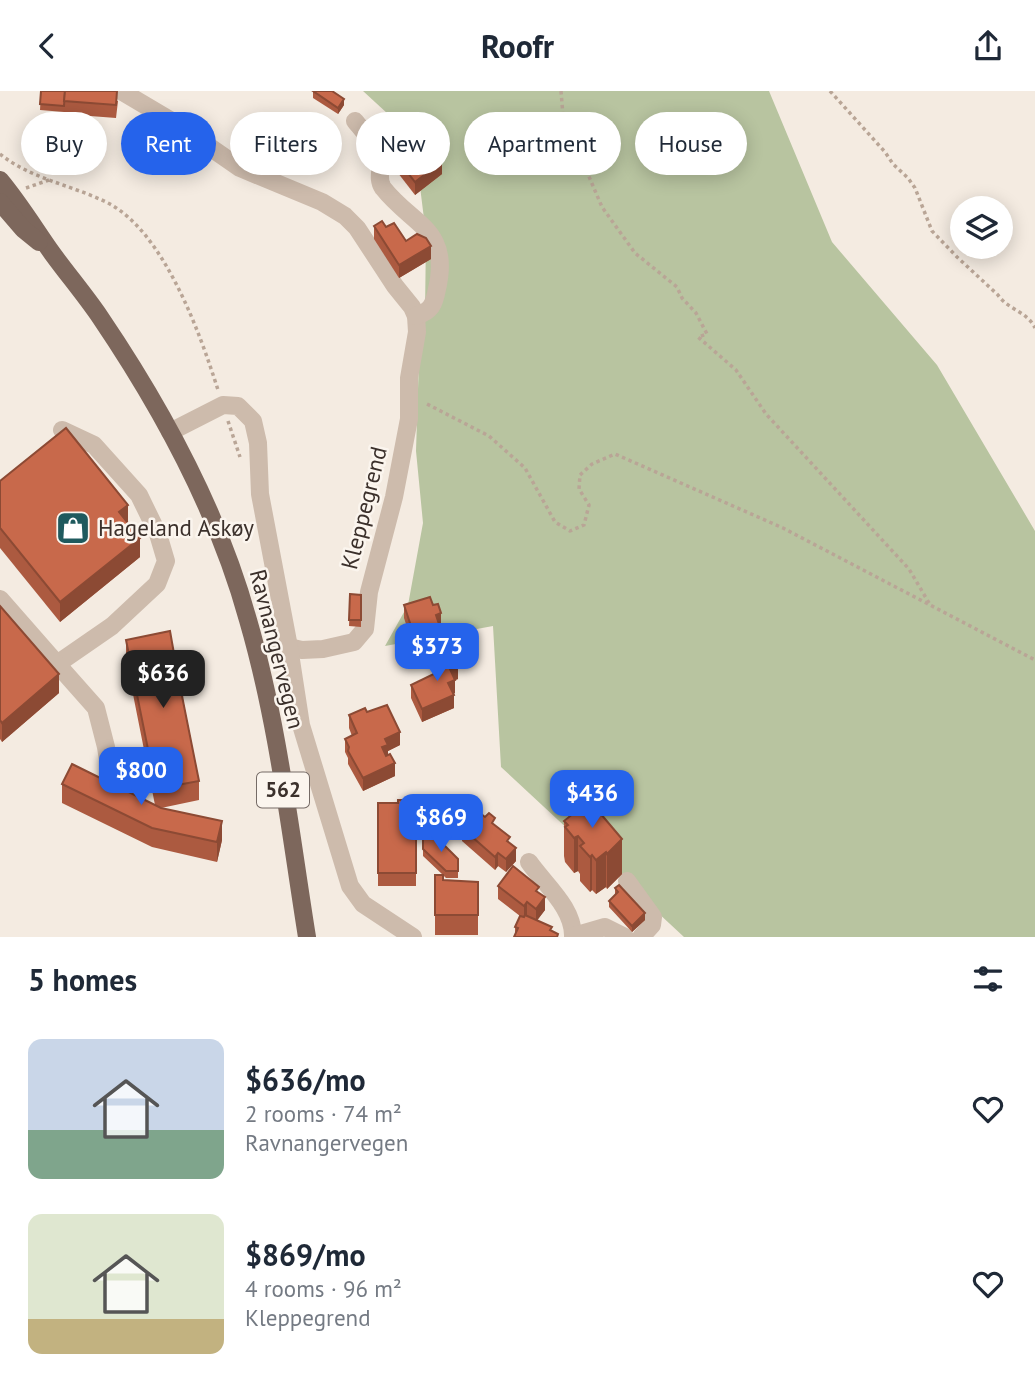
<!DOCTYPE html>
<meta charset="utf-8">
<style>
:root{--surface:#fff;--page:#f6f6f7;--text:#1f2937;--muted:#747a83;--accent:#2563eb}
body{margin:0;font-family:"PT Sans",sans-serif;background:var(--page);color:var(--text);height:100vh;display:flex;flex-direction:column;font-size:26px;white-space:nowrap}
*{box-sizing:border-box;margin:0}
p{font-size:23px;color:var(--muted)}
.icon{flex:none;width:38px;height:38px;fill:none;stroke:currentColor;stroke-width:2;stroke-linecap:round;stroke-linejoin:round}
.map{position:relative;height:846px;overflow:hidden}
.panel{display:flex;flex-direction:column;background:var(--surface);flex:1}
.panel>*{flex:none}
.top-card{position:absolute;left:21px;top:21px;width:994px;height:63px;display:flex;gap:14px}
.buttons{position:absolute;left:950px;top:105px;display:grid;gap:14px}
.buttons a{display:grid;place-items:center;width:63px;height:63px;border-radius:50%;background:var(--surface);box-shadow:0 4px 18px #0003;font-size:35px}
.price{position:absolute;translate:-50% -60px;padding:0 16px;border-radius:14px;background:var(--accent);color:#fff;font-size:23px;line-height:46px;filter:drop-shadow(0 2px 4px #0008)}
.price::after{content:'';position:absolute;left:50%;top:42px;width:21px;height:16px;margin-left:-10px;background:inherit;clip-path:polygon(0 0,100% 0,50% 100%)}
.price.current{background:#222;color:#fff}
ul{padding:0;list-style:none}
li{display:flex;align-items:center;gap:21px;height:175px;padding:0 28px}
li span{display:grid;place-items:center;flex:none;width:196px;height:140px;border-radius:14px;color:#555}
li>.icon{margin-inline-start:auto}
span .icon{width:84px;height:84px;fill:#fffc;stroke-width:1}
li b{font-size:30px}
h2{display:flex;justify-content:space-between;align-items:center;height:84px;padding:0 28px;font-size:30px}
.chip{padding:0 24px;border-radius:32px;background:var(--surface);box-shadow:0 4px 18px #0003;font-size:24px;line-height:63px}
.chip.current{background:var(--accent);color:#fff}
header{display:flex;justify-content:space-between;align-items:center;height:91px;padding:0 28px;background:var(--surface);font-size:32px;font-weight:700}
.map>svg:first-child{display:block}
.green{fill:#b8c4a0}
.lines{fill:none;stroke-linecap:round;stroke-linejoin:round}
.path{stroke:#b9a596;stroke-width:3.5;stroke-dasharray:3.5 3.5;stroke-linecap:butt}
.minor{stroke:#cdbbac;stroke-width:18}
.major{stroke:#7d675c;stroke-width:18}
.wall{fill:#ac5a40}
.shaded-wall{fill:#8c4a34}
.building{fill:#c8694b;stroke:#8c4a34;stroke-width:2}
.labels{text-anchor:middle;stroke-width:5;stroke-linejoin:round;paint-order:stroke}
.shield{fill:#fbf5ee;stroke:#756b66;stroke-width:2}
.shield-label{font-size:21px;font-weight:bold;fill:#3b302b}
.street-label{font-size:23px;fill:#3b302b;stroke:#fbf5ee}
.poi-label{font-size:23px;fill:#3b302b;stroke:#fbf5ee;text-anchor:start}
</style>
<header><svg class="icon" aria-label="back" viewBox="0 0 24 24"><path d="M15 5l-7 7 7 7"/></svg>Roofr<svg class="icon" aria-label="share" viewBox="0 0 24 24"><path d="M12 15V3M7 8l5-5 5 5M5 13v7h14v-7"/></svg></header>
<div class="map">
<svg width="1035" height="846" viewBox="0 0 1035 846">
<rect width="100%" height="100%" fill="#f4ebe1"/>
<polygon class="green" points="363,0 769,0 832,151 937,274 1035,440 1035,846 684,846 501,676 493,535 385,555 408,514 423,432 416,360 419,267 425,222 426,144 414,47"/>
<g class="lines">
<g class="path">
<polyline points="561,0 563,25 602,116 635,162 677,196 682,207 696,222 707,243 698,246 736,279 766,323 909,478 929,512"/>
<path d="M830,0L885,61L893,73L908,87L915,97L932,140L957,166L998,204C1007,218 1028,221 1035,237"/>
<path d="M0,63C31,88 72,94 108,112C164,141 200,242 218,299"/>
<polyline points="26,97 49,89"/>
<polyline points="427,313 489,345 525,377 555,431 570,440 584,434 589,414 579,398 580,384 592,373 615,363 783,437 1035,569"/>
<polyline points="228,330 240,366"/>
</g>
<g class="minor">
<polyline points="121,0 175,32 240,77 322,111 345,125 357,137 395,195 412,216 416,225 417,241 409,287 409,328 394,406 369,501 365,538 354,551 323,558 302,559 289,556 279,558"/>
<path d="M355,30C363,40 377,54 380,65C383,76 376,87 383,97C413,135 451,138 437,198C434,214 431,220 416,225"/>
<polyline points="170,341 223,314 238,315 253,330 258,352 260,403 289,556 301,634 350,795 363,813 413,846"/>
<polyline points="0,508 57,573 112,535 157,493 166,470 158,443 139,404 94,354 62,339"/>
<polyline points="57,573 96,617 106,656 111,688"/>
<path d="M529,771C545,794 574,817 573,846"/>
<polyline points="627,790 653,826 652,834 641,846"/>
<polyline points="574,845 605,836 625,846"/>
</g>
<g class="major">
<path d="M0,89C20,113 35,138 52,162C68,184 85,204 100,226C163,319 218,420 248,529C278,632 290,740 307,846"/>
<polyline points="0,111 23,138 39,151"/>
</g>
</g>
<g class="wall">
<polygon points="41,0 118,10 116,27 64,23 64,21 40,19"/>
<polygon points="313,0 344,14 338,23 313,7"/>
<polygon points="398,59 442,83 415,104 391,73 391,60"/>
<polygon points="374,135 386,136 431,168 399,187 374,148"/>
<polygon points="0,390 128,432 140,466 60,531 0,457"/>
<polygon points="350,503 361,504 361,536 349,535"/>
<polygon points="404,514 441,535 439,536 441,552 438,553 438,564 414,572 407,552 408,539 404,527"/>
<polygon points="0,515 59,602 2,651 0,648"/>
<polygon points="126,549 176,574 184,589 183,608 199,690 199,709 161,717 222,749 217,771 152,756 62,712 62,693 155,714 126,568"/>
<polygon points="435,568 458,588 455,589 455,602 453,603 454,617 422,631 411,607 411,594 435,583"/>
<polygon points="367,621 400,654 388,660 388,664 395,685 363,700 348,673 348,667 345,661 345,648 352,645 349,637 349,624"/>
<polygon points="589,709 622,783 607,798 606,796 596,803 592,799 590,801 580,790 580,783 578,780 574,782 565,771 564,765 564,730 572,723 572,720"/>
<polygon points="378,712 412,747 416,747 416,795 378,795"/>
<polygon points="495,735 510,752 516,770 506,781 498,775 495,779 462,750 462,737"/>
<polygon points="423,746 458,768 458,787 446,787 443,784 443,789 478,791 478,844 435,844 435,784 443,784 423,765"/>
<polygon points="498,795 539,802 545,819 537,829 558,846 515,844 515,836 520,825 498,808"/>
<polygon points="615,797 645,829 632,841 609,816 609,810 615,804"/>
</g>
<g class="shaded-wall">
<polygon points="344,8 344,14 338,23 338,17"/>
<polygon points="442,70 442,83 415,104 415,91"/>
<polygon points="431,155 431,168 399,187 399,174"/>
<polygon points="128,414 128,433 119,421"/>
<polygon points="140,447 140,466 60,531 60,511"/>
<polygon points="441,522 441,535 436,537 436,524"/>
<polygon points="441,539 441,552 438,553 438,564 414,572 414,559 435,541"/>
<polygon points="458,575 458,588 450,591 450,578"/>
<polygon points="59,583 59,602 2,651 2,632"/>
<polygon points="455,589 455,602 448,605 448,592"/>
<polygon points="454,604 454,617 422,631 422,618"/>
<polygon points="400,641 400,654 388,660 388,667 382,669 382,656 385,648"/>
<polygon points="395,672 395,685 363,700 363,687"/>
<polygon points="222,730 222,749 217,771 217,751"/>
<polygon points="578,745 578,780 574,782 574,747"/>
<polygon points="622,748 622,783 607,798 607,763"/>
<polygon points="516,757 516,770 506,781 506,768"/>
<polygon points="606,761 606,796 596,803 596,769"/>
<polygon points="498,762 498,775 495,779 495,766"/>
<polygon points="592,764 592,799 590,801 590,766"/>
<polygon points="545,806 545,819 536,831 536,818"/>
<polygon points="527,811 527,824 524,828 524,815"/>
<polygon points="645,822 645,829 632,841 632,835"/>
</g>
<g class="building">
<polygon points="41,0 65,0 64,15 40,13"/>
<polygon points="65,0 117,0 116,14 64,10"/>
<polygon points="313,0 332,0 344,8 338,17"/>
<polygon points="413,47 429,67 436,62 442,70 415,91 391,60 396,56 398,59"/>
<polygon points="382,130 386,136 394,132 406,150 417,143 426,147 431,155 399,174 374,135"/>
<polygon points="66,337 128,414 119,421 140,447 60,511 0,437 0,390"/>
<polygon points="350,503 361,504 361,529 349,529"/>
<polygon points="430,506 433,514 438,513 441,522 436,524 441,539 435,541 438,551 414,559 407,539 412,538 404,514"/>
<polygon points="0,515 59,583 2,632 0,629"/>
<polygon points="170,540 176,574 181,573 184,589 179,590 199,690 156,698 126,549"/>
<polygon points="451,560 458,575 450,578 455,589 448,592 454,604 422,618 411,594 440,580 435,568"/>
<polygon points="387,614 400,641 385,648 388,654 382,656 386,665 390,663 395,672 363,687 348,660 349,656 345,648 357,642 349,624 365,617 367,621"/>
<polygon points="72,673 161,717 222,730 217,751 152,737 62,693"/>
<polygon points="398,709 408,709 408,712 412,712 412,747 416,747 416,782 378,782 378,712 398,712"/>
<polygon points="589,709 622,748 607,763 606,761 596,769 592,764 590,766 580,755 584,752 578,745 574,747 565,736 568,734 564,730 574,722 572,720"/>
<polygon points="476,719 485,726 489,722 495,727 492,732 510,746 507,750 516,757 506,768 498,762 495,766 462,737"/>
<polygon points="423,746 436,746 458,768 458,780 446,780 423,758"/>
<polygon points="513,775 539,796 536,800 545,806 536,818 527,811 524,815 498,795"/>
<polygon points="435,784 443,784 443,789 478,791 478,824 435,824"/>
<polygon points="619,794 645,822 632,835 609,810 618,801 615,797"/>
<polygon points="525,824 552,836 550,839 558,843 557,846 514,846 518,837 515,836 520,825 524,826"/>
</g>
<defs>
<g id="shop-square" transform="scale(1.75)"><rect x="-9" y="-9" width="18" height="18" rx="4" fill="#1f5a5e" stroke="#fbf5ee"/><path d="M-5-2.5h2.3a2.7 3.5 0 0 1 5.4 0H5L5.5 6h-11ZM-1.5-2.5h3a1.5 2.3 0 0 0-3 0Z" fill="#fff"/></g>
</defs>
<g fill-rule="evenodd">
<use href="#shop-square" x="73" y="437"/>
</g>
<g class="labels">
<rect class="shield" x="257" y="681.5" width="52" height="35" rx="5"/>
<g class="shield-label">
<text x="283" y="706">562</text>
</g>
<g class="street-label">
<text transform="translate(364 417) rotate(-76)" y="8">Kleppegrend</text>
<text transform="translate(277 558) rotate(76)" y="8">Ravnangervegen</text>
</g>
<g class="poi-label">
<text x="98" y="445">Hageland Askøy</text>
</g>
</g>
</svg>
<div class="buttons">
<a><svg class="icon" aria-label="layers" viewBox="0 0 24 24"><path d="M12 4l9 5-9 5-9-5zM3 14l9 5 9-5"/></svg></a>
</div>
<b class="price" style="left:437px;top:592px">$373</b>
<b class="price current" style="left:163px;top:619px">$636</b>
<b class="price" style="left:141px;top:716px">$800</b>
<b class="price" style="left:592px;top:739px">$436</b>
<b class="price" style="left:441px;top:763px">$869</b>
<div class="top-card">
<a class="chip">Buy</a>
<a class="chip current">Rent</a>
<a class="chip">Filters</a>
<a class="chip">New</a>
<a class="chip">Apartment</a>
<a class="chip">House</a>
</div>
</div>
<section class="panel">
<h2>5 homes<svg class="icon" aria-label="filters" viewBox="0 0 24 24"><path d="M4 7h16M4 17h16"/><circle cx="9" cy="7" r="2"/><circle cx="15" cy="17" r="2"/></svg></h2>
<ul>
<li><span style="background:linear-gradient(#c9d6e8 65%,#7fa58c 0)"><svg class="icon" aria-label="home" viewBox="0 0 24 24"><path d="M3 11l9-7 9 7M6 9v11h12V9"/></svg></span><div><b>$636/mo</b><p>2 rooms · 74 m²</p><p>Ravnangervegen</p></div><svg class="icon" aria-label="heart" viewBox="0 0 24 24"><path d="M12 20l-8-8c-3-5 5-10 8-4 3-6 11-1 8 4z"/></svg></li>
<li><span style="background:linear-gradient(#dfe7d0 75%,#c2b280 0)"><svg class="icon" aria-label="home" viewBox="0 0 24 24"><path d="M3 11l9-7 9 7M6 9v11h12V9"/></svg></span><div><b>$869/mo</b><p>4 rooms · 96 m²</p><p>Kleppegrend</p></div><svg class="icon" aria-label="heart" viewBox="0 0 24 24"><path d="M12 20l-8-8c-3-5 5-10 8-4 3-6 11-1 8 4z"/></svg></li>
</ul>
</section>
